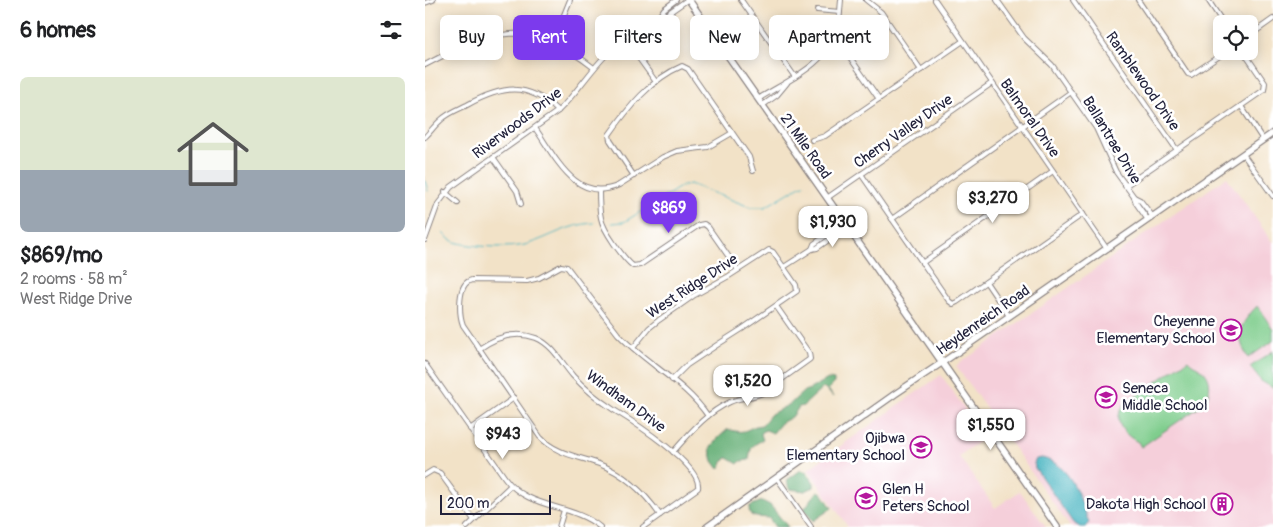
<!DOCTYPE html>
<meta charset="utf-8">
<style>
:root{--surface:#fff;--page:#f2f2f2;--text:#202124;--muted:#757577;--accent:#7c3aed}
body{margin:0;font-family:Pangolin,sans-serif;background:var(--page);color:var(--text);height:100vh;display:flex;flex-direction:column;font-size:19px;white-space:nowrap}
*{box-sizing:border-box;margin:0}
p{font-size:16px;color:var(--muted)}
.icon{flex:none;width:28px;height:28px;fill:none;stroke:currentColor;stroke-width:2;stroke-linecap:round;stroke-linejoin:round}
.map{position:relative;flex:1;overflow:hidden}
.side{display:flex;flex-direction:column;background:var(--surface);width:425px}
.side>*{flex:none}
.banner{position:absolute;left:15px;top:15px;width:475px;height:45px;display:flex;gap:10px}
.controls{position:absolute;left:788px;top:15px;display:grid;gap:10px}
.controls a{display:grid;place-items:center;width:45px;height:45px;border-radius:8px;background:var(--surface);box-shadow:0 2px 12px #0003;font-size:25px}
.scale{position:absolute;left:15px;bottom:12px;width:111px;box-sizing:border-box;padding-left:5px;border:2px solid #22223b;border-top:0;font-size:14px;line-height:18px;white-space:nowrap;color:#22223b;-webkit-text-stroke:4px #fff;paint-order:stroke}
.price{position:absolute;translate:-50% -42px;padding:0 11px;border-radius:10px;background:#fff;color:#222;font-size:16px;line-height:32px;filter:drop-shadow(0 1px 2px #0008)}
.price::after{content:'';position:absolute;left:50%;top:30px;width:15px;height:11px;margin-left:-8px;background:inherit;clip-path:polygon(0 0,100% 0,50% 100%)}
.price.current{background:var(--accent);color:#fff}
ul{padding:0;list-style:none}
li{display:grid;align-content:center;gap:10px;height:265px;padding:0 20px}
li span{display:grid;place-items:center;height:155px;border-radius:8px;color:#555}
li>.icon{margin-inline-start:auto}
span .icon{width:90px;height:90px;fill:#fffc;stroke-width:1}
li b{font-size:21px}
h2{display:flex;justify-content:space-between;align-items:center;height:60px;padding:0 20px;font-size:21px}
.pill{padding:0 18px;border-radius:8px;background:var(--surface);box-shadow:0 2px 12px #0003;font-size:18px;line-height:45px}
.pill.current{background:var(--accent);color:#fff}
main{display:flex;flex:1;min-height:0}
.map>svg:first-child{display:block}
.built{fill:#f5cfda}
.green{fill:#7fcd8d;stroke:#507864}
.forest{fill:#67b078;stroke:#44695a}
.water{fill:#45b3c0;stroke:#346a7e}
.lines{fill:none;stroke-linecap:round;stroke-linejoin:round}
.stream{stroke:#45b3c0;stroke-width:1}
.street-casing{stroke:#8a8281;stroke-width:6}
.secondary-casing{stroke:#8a8281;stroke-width:8}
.street{stroke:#fff;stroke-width:4}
.secondary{stroke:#fff;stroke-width:5.5}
.labels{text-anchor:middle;stroke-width:5;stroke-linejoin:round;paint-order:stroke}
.street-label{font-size:15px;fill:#22223b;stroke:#fff}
.poi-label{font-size:15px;fill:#22223b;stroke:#fff;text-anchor:end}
</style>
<main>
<section class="side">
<h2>6 homes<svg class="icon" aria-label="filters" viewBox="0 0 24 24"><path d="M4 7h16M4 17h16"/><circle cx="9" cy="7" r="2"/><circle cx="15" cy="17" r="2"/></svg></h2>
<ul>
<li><span style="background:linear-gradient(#dfe7d0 60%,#9aa5b1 0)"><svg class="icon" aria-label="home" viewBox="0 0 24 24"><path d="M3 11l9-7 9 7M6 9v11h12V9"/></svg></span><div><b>$869/mo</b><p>2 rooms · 58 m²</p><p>West Ridge Drive</p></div></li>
</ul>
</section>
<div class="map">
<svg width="848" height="527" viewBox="0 0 848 527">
<rect width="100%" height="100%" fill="#fff"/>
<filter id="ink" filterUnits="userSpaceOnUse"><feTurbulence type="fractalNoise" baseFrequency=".02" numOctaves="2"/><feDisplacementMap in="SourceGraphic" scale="10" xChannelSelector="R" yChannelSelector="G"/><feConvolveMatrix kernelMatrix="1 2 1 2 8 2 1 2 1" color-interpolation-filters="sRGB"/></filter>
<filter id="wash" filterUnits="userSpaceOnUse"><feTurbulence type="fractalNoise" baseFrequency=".0096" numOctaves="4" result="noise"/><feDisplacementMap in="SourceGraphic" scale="20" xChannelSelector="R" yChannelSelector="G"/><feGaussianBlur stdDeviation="1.12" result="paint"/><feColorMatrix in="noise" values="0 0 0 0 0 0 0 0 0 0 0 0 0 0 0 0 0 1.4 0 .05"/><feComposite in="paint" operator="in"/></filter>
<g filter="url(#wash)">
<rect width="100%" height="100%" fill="#f2e2c7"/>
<g class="built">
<polygon points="802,177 848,243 848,527 645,527 531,366"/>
<polygon points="516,375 560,437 534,456 570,508 595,491 621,527 423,527 383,469"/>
</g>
<g class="green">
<path d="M832,306L848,329V341L823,358C810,335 814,325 832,306Z"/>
<polygon points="848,351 848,388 836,381 825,367"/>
<path d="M763,360C767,365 770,365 776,369C788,378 786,393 779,404L716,447L713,442C697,434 685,418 702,402C707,397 715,393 721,389C735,379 749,369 763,360Z"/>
</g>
<g class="forest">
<path d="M403,379L409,380V383L403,389L408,397L400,388H398L378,406L374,407L367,417L356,423L348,433L341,430L338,431L336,434L338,440C325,446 326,448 324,460L316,461L313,464L303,458H301L294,469L288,461L285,449L291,440L303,429C323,436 322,426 337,425L346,414L365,404L379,391L385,389Z"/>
<polygon points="376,470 382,472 389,483 389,487 380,491 364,489 362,480"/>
<polygon points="393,491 397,493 407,508 388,521 379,509"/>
<polygon points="337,501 345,505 363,527 350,527 344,518 331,517 326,515 324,510 325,506"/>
</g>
<path class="water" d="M617,458C646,464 655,498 664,523L660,527H655L648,523L610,468L609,463L611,459Z"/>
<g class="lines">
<g class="stream">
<polyline points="0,181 3,191"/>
<polyline points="187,223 199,222 257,186 265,184 325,207 340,207 375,186 379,185"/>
<path d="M18,233C21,237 25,240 30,242C45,247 89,249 103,244C126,237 143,224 169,223"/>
</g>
</g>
</g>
<g filter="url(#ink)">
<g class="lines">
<g class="street-casing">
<g id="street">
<polyline points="316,0 370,77"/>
<polyline points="441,0 456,12 496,70"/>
<polyline points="510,0 682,249"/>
<polyline points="572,0 599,38 627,65 671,128 691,172 709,197 711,203 723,220"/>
<polyline points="648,0 752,150"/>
<polyline points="713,0 763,74 766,75 802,51"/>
<polyline points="783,0 799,24"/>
<polyline points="0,3 8,0"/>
<polyline points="392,10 415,12"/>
<polyline points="235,15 239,9 251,0"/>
<polyline points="824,36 848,19"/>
<polyline points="200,39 231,82"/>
<polyline points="128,42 145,0"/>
<polyline points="407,43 424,56 454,99"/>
<path d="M0,65C68,29 104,17 169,68"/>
<path d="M333,99C363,80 403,65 413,27C415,19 415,9 416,0"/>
<polyline points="338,105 352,95 362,83"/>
<polyline points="816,106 838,140"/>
<path d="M110,128C130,156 151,205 194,185L238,157L252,151L283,147L307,133"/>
<path d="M0,137C6,131 10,125 16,120C23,113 34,109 42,105C77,86 102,81 133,111"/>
<polyline points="387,140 400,136 538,41"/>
<polyline points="818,154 848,196"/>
<polyline points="68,157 92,191 96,204"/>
<polyline points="436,174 524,301 528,304 532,302 658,214"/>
<path d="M209,176L185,140L184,135C203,108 226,79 257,66L263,69L324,157L328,171"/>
<polyline points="700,186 839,90 840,83 818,51"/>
<path d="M174,190C174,199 174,209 176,218C178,230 198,258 208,266L215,265L274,225L279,224L283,227L313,270"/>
<polyline points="20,192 33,203"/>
<polyline points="709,197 715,200 728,217"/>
<polyline points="402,198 567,83"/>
<polyline points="467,219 646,92"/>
<path d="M0,240L13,204L26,187L133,111C151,94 164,72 182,54C197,39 217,27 235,15L242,14L262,0"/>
<polyline points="387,249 389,244 419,223"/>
<polyline points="497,263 628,171"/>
<polyline points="359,267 387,249 392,248 422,227"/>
<polyline points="561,282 584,316"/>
<polyline points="208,348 224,328 234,320 268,296 304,276 341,252 344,250 348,252 371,285 372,291 317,329 295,343 262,365 247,380"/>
<path d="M54,349C71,337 90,330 111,338C128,345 136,362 148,376C160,389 174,400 189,410C207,421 277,465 273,488L218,527"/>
<path d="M0,364L80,478C103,510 146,503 175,527"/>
<polyline points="45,429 89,398"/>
<path d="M248,452C265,433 281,413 305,402C316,397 328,398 339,392L385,359L384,353L351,306"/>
<polyline points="0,475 8,470 15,473 49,520"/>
<polyline points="352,478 386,527"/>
<path d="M235,515C219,492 200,474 174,464C152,456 131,454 115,437L38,325C34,314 32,283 47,280L102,281L114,278L136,266L142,267L193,334C221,364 260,382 283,416"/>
<polyline points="42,527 85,486"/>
<polyline points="134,527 139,510"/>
</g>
</g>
<g class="secondary-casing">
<g id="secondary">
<polyline points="264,0 632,527"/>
<polyline points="282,527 470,394 524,358 848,133"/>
</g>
</g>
<use href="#street" class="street"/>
<use href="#secondary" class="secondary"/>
</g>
</g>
<defs>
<g id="school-ring" transform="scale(1.125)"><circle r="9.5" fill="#fff" stroke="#b5179e" stroke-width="1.5"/><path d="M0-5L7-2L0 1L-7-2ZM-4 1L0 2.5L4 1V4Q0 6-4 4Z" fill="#b5179e"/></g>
<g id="building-ring" transform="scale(1.125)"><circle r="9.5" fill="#fff" stroke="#b5179e" stroke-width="1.5"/><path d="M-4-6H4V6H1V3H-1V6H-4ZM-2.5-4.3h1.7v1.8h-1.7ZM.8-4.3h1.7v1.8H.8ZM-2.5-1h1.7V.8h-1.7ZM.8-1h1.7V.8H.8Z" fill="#b5179e"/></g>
</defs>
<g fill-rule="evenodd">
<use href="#school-ring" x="806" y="330"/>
<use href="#school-ring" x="681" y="397"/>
<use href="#school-ring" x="496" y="447"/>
<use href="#school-ring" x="441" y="498"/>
<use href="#building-ring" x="797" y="504"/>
</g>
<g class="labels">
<g class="street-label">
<text transform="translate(718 81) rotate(55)" y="5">Ramblewood Drive</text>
<text transform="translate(605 118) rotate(55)" y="5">Balmoral Drive</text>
<text transform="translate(92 123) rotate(-37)" y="5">Riverwoods Drive</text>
<text transform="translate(478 131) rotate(-35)" y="5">Cherry Valley Drive</text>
<text transform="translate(687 140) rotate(59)" y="5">Ballantrae Drive</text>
<text transform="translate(381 146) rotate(55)" y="5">21 Mile Road</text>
<text transform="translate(267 286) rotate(-33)" y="5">West Ridge Drive</text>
<text transform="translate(558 320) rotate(-35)" y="5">Heydenreich Road</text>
<text transform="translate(201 401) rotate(36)" y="5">Windham Drive</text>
</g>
<g class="poi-label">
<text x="790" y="326">Cheyenne<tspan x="790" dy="17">Elementary School</tspan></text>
<text x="697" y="393" text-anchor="start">Seneca<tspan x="697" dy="17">Middle School</tspan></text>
<text x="480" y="443">Ojibwa<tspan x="480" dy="17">Elementary School</tspan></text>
<text x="457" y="494" text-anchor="start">Glen H<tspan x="457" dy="17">Peters School</tspan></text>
<text x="781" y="509">Dakota High School</text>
</g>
</g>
</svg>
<div class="controls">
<a><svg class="icon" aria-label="locate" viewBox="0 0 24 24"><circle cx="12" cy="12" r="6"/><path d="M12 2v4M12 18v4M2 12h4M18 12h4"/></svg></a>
</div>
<div class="scale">200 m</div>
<b class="price" style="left:568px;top:224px">$3,270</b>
<b class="price current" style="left:244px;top:234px">$869</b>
<b class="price" style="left:408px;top:248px">$1,930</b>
<b class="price" style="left:323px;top:407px">$1,520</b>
<b class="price" style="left:566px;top:451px">$1,550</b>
<b class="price" style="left:78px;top:460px">$943</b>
<div class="banner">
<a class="pill">Buy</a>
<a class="pill current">Rent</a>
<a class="pill">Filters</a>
<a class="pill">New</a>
<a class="pill">Apartment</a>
</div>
</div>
</main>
